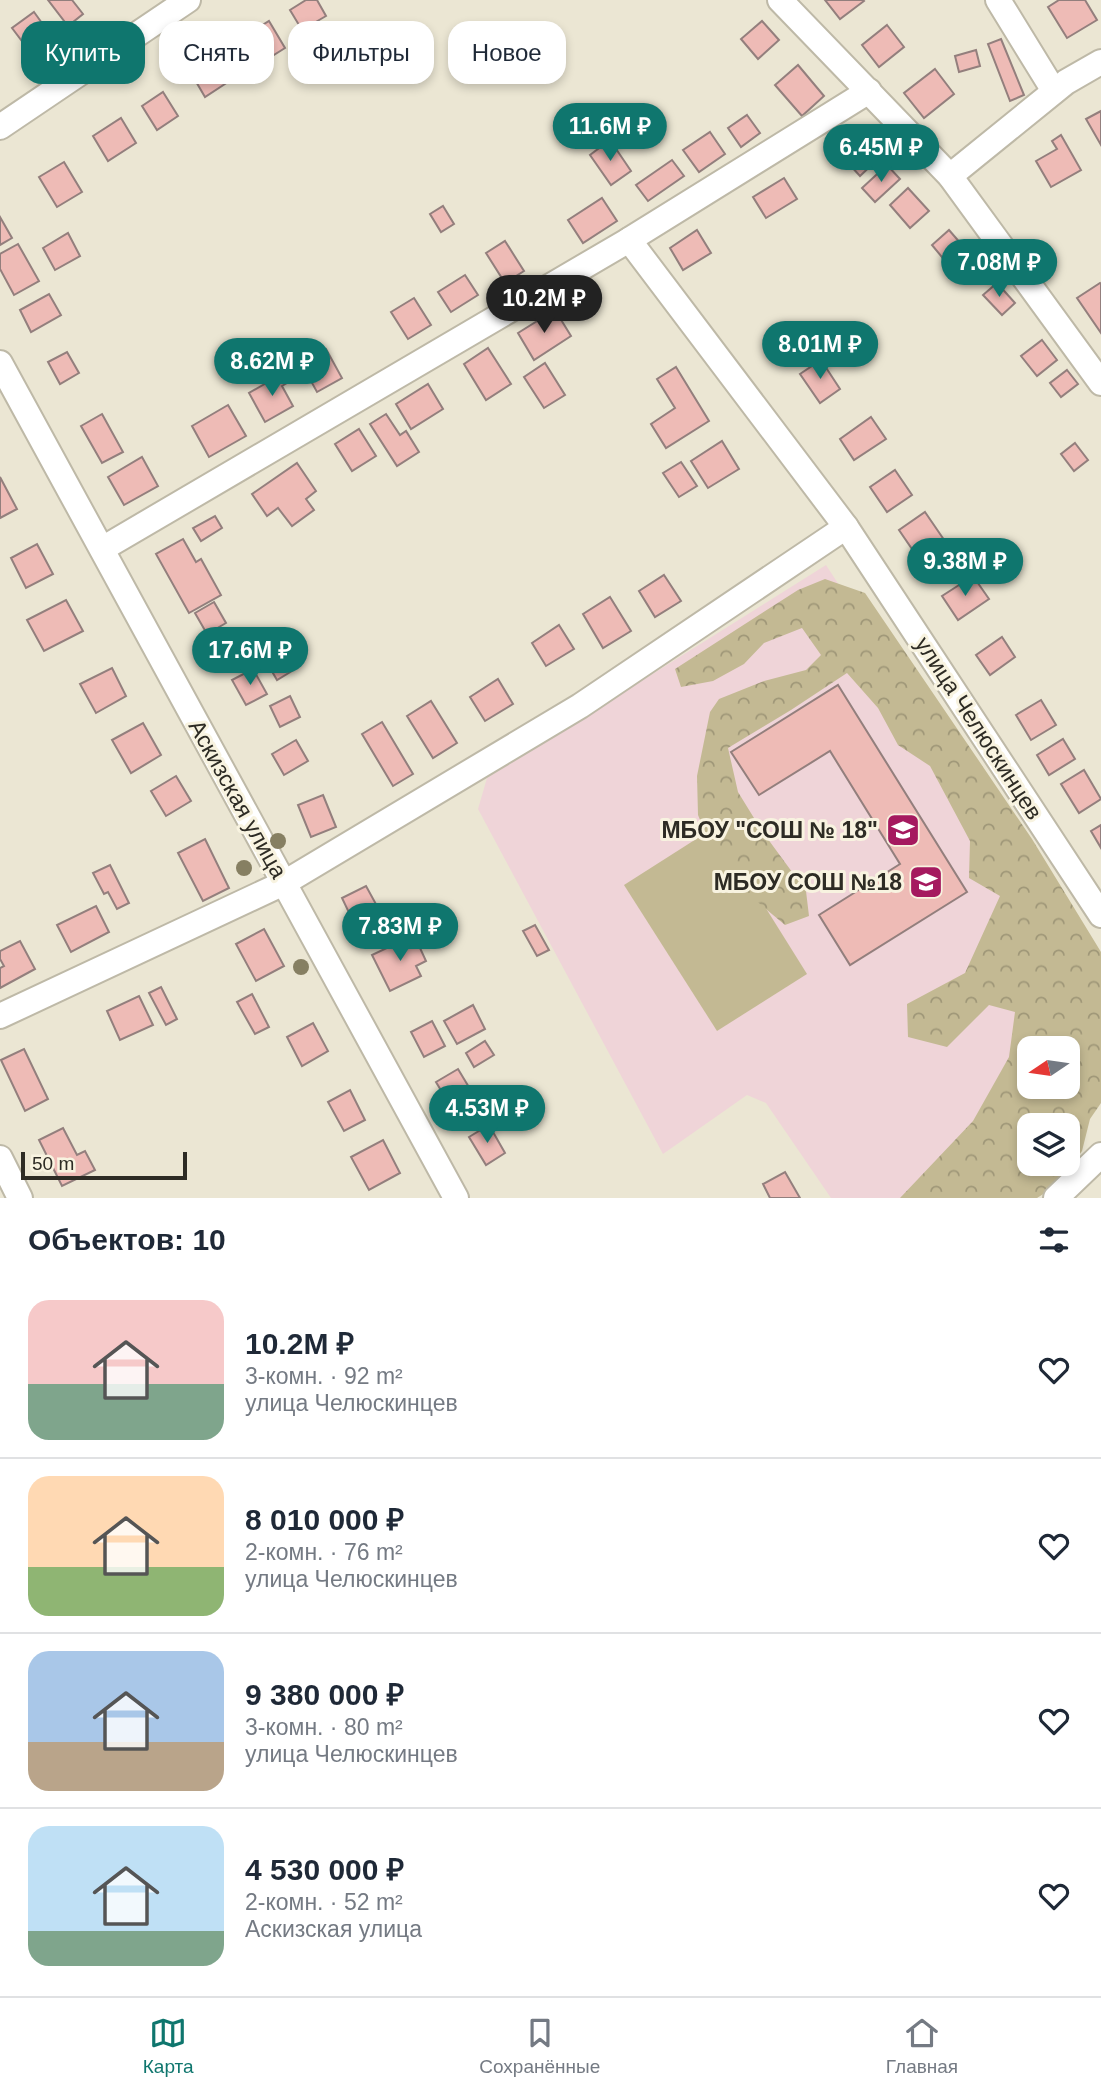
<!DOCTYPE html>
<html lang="ru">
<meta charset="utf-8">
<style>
:root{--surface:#fff;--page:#f2f2f3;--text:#1f2937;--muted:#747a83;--line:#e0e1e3;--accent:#0f766e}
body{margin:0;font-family:Arial,sans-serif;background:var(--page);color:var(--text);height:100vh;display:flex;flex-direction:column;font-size:26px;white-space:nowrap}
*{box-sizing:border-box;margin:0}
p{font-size:23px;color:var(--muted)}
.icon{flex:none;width:38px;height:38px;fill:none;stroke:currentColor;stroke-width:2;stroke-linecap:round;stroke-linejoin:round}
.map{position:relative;height:1198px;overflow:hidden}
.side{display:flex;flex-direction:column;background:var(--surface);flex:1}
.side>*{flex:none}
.banner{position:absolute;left:21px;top:21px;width:700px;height:63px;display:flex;gap:14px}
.needle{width:46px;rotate:257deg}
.buttons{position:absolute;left:1017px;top:1036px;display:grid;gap:14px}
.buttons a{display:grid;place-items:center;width:63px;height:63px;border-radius:14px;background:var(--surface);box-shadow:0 4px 10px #0003;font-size:35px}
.scale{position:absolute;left:21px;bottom:18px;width:166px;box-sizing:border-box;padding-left:7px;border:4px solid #2d2b24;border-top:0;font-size:19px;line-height:24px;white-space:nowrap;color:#2d2b24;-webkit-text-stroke:5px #f8f3e0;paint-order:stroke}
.price{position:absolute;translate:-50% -60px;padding:0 16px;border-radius:24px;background:var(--accent);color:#fff;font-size:23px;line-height:46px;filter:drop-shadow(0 2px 4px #0008)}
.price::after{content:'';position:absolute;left:50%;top:42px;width:21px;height:16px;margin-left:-10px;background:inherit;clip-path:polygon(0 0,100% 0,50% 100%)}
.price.active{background:#222;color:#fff}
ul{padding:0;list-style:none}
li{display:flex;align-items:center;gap:21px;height:175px;padding:0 28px}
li+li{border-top:2px solid var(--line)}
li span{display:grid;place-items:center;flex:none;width:196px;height:140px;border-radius:21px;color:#555}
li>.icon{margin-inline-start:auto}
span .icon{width:84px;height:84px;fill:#fffc;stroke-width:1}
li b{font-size:30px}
h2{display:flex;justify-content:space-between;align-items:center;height:84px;padding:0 28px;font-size:30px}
.chip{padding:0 24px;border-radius:21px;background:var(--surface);box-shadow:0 4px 10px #0003;font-size:24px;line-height:63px}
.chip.active{background:var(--accent);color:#fff}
.tab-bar{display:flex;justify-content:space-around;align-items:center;height:98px;border-top:2px solid var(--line);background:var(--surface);font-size:19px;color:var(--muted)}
.tab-bar a{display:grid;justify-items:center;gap:4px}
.tab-bar .active{color:var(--accent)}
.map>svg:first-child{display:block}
.education{fill:#efd4d8;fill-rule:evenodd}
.grass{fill:#c3b993}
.forest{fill:url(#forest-crowns);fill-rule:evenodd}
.building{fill:#eebbb6;stroke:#937f7d;stroke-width:2}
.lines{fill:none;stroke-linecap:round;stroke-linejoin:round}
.minor-casing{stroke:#beb9a7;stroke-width:28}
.minor{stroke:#fff;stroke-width:24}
.tree{fill:#867f62}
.labels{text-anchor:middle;stroke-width:6;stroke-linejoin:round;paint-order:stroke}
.street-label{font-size:23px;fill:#2d2b24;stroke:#f8f3e0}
.poi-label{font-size:23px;font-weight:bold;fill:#2d2b24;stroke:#f8f3e0;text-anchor:end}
</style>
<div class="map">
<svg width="1101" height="1198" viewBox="0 0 1101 1198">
<defs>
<pattern id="forest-crowns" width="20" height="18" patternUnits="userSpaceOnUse" patternTransform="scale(1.75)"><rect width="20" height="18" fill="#c3b993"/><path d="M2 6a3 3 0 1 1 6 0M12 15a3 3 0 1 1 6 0" fill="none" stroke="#9f9778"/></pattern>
</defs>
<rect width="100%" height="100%" fill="#ebe6d3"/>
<path class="education" d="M826,565L1101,987L1068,1125H1029V1164L1002,1198H831L766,1103L747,1095L663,1154L478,809L487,778ZM1029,1048H1068V1087H1029Z"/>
<polygon class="grass" points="715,827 807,974 717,1031 624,885"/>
<path class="forest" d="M825,579L865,593L1032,839L1101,952V1103L1090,1119L1082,1151L1056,1186L1037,1198H900L973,1121L1009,1057L1015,1012L989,1005L947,1047L908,1037L907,1004L965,973L1000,896L969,878L970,841L930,766L898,745L878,708L847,673L791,710L728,748L738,792L762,831L806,891L809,916L785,925L747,893L716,859L698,815L697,776L710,712L719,699L764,681L806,670L821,655L802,628L764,643L744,664L713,681L681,687L675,669L798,590ZM1029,1048H1068V1087H1029ZM1029,1125H1068V1164H1029Z"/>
<g class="building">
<polygon points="48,0 72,0 83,14 68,26"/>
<polygon points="306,0 317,0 326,16 302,30 290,10"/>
<polygon points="825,0 863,0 864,1 840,19"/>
<polygon points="1059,0 1085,0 1097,20 1067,38 1048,7"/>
<polygon points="34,12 52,37 31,53 12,28"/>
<polygon points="269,21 285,48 261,63 245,36"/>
<polygon points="762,21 779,40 758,59 741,39"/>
<polygon points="887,25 904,47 879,67 862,45"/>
<polygon points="1001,39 1024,95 1010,101 988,44"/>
<polygon points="976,50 980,66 959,72 955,56"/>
<polygon points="217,57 231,80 205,97 191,73"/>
<polygon points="798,65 824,96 802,116 775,85"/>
<polygon points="935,69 954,94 924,118 904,93"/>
<polygon points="163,92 178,116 157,130 142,106"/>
<polygon points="1101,111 1101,145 1086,119"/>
<polygon points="747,115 760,133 741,147 728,128"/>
<polygon points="121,118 136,143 108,161 93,136"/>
<polygon points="710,132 725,154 699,172 683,150"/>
<polygon points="860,134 880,157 860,176 839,153"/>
<polygon points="1061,135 1081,170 1051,187 1036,161 1057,149 1052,141"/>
<polygon points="610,140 631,171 611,185 590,155"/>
<polygon points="672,160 684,176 648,201 636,185"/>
<polygon points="64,162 82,192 57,207 39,177"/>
<polygon points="887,165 900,179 875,202 862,188"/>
<polygon points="784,178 797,199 766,218 753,197"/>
<polygon points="908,188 929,211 910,228 890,205"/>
<polygon points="602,198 617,221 583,243 568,220"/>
<polygon points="443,206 454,224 441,232 430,214"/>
<polygon points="0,217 12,238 0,245"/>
<polygon points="697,230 711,253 683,270 670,248"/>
<polygon points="949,230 968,252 951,268 932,245"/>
<polygon points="68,233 80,256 55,270 43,248"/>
<polygon points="505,241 524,271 505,283 486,253"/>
<polygon points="18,244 39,281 14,295 0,269 0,254"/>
<polygon points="465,275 478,295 451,312 438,292"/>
<polygon points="997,283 1015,303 1002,315 983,295"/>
<polygon points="1100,283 1101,284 1101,333 1077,298"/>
<polygon points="49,294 61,315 31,332 20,310"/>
<polygon points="414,298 431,325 408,339 391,312"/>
<polygon points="555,310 571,336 534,360 518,333"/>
<polygon points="1042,340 1057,360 1037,376 1021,356"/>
<polygon points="488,348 511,384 486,400 464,364"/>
<polygon points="326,349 342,378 317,392 301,363"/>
<polygon points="67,352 79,373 60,384 48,362"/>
<polygon points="821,360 840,389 820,403 800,374"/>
<polygon points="545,363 565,395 544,408 524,377"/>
<polygon points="676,367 709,421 666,448 651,424 675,408 657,379"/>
<polygon points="1067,370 1078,384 1061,397 1050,383"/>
<polygon points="282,374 287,383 282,386 293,406 265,422 249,393"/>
<polygon points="428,384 443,409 411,429 396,404"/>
<polygon points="228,405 246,436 209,457 192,426"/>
<polygon points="102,414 123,452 102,463 81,426"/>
<polygon points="386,414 400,435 406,431 419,452 397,466 370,424"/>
<polygon points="871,417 886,439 854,460 840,439"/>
<polygon points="359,429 376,456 352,471 335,444"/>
<polygon points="722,441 739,469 708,488 691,461"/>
<polygon points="1075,443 1088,460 1074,471 1061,454"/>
<polygon points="142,457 158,486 124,505 108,477"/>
<polygon points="681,462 697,486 679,497 663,473"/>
<polygon points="297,463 316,491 306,499 314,510 292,526 278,508 267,516 252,494"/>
<polygon points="895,470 912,495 887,512 870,487"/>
<polygon points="0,477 17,509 0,518"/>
<polygon points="925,512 951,550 925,568 899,530"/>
<polygon points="215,516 222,528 201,541 193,528"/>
<polygon points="183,539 196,562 201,559 221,595 189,613 156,554"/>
<polygon points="37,544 53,574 26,588 11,558"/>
<polygon points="664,575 681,601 655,617 639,591"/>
<polygon points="973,576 989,599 958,620 942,596"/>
<polygon points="610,597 631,631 603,648 583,614"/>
<polygon points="66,600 83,631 44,651 27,620"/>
<polygon points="214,602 226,623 207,634 195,613"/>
<polygon points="559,625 574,649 546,666 532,643"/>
<polygon points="1002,637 1015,657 990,675 976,655"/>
<polygon points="282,653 292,671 277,680 266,661"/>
<polygon points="112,668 126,696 96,713 80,684"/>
<polygon points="253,669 267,694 246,705 232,680"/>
<polygon points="498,679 513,704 485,721 470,697"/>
<polygon points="838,685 967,892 850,965 819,915 900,864 830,751 759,795 731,752"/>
<polygon points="290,696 300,717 280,727 270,706"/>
<polygon points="1041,700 1056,725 1031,740 1016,715"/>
<polygon points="431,701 457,743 433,758 407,716"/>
<polygon points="382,722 413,774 393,786 362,734"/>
<polygon points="143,723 161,755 131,773 112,740"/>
<polygon points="1063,739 1075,759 1049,775 1037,755"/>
<polygon points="296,740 308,761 284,775 272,754"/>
<polygon points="1084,770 1101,799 1079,813 1061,784"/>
<polygon points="176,776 191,801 166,816 151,791"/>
<polygon points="323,795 336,827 311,837 298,805"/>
<polygon points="1101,825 1101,848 1091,831"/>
<polygon points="205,839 229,888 203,901 178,853"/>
<polygon points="110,865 129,903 117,909 108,892 104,894 93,873"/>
<polygon points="366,886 377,906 352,919 342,898"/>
<polygon points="96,906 109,932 71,952 57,925"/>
<polygon points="429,915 439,937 425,943 415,922"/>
<polygon points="535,925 549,950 537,956 523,931"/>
<polygon points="264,929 284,966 256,981 236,944"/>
<polygon points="414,935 426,961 416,966 421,976 390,991 372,955"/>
<polygon points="20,941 35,969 0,988 0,968 4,966 0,959 0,951"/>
<polygon points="161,987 177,1019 166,1025 149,993"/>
<polygon points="252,994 269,1027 255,1034 237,1002"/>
<polygon points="139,996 153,1025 120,1040 107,1011"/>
<polygon points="473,1005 485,1029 457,1044 444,1021"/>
<polygon points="432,1021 445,1046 424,1057 411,1032"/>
<polygon points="313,1023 328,1051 302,1066 287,1037"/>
<polygon points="485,1041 494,1055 474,1067 466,1053"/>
<polygon points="24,1049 48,1099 25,1111 1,1060"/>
<polygon points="458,1069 470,1089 448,1102 436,1082"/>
<polygon points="350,1090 365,1120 344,1131 328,1102"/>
<polygon points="489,1125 505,1153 486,1165 469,1137"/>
<polygon points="63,1128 77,1155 85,1151 95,1170 62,1186 39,1140"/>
<polygon points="383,1140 400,1173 369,1190 351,1157"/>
<polygon points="785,1172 800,1198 770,1198 763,1184"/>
</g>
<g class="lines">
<g class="minor-casing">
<g id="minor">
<polyline points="780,0 950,176 1101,383"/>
<polyline points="998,0 1054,91"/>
<polyline points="0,127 188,0"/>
<polyline points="950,176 1066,82 1101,62"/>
<polyline points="629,240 846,527 1101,915"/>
<polyline points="0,363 456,1198"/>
<polyline points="102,549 629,240 869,91"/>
<polyline points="0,1016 284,883 580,706 846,527"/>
<polyline points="0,1158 20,1198"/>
<polyline points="1056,1198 1101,1155"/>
</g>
</g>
<use href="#minor" class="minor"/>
</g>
<g class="tree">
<circle cx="278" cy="841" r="8"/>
<circle cx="244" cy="868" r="8"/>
<circle cx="301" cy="967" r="8"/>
</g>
<defs>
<g id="school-square" transform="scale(1.75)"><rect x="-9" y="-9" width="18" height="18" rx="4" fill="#a5195f" stroke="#f8f3e0"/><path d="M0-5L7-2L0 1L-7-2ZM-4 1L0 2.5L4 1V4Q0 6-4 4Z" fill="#fff"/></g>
</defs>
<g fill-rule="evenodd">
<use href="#school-square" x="903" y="830"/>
<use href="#school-square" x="926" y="882"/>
</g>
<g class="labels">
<g class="street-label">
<text transform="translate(979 728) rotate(57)" y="8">улица Челюскинцев</text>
<text transform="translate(238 799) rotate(61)" y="8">Аскизская улица</text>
</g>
<g class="poi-label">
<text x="878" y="838">МБОУ "СОШ № 18"</text>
<text x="902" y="890">МБОУ СОШ №18</text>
</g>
</g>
</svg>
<div class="buttons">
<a><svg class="needle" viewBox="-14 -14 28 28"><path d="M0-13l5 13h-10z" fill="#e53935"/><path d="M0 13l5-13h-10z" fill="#747a83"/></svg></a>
<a><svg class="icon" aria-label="layers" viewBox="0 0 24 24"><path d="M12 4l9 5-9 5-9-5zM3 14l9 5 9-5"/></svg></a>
</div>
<div class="scale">50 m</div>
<b class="price" style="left:610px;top:163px">11.6M ₽</b>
<b class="price" style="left:881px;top:184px">6.45M ₽</b>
<b class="price" style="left:999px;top:299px">7.08M ₽</b>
<b class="price active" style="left:544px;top:335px">10.2M ₽</b>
<b class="price" style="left:820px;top:381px">8.01M ₽</b>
<b class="price" style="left:272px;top:398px">8.62M ₽</b>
<b class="price" style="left:965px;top:598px">9.38M ₽</b>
<b class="price" style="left:250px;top:687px">17.6M ₽</b>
<b class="price" style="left:400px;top:963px">7.83M ₽</b>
<b class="price" style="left:487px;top:1145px">4.53M ₽</b>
<div class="banner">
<a class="chip active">Купить</a>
<a class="chip">Снять</a>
<a class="chip">Фильтры</a>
<a class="chip">Новое</a>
</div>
</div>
<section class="side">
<h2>Объектов: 10<svg class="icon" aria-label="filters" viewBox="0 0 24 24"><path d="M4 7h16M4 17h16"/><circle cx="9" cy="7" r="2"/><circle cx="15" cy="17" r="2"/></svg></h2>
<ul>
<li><span style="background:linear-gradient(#f6c9c9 60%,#7fa58c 0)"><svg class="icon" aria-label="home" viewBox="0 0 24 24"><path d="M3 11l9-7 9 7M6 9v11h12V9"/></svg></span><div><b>10.2M ₽</b><p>3-комн. · 92 m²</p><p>улица Челюскинцев</p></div><svg class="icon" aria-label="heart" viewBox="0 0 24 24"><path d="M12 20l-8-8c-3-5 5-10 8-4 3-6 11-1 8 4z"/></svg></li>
<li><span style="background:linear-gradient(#ffd9b3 65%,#8fb573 0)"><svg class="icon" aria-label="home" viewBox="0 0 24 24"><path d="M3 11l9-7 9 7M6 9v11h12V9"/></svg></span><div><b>8 010 000 ₽</b><p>2-комн. · 76 m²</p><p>улица Челюскинцев</p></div><svg class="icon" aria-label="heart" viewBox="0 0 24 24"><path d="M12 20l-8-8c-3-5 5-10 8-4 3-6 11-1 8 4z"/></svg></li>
<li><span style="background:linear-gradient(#a9c7e8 65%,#b9a48a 0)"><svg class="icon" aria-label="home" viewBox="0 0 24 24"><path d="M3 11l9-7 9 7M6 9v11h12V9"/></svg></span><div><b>9 380 000 ₽</b><p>3-комн. · 80 m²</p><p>улица Челюскинцев</p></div><svg class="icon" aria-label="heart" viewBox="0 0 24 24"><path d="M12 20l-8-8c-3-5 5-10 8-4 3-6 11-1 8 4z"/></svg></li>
<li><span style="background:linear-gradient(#bfe0f5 75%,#7fa58c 0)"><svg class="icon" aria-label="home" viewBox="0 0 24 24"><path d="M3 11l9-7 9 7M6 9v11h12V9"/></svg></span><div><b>4 530 000 ₽</b><p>2-комн. · 52 m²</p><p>Аскизская улица</p></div><svg class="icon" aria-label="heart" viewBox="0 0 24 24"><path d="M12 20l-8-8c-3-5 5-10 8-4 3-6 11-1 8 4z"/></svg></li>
</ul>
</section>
<nav class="tab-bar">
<a class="active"><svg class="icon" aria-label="map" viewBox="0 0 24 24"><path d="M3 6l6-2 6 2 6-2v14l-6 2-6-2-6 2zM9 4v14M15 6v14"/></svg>Карта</a>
<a><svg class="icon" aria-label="saved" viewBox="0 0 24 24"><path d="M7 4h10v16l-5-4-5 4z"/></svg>Сохранённые</a>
<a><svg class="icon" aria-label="home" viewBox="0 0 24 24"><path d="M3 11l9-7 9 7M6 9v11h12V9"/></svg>Главная</a>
</nav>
